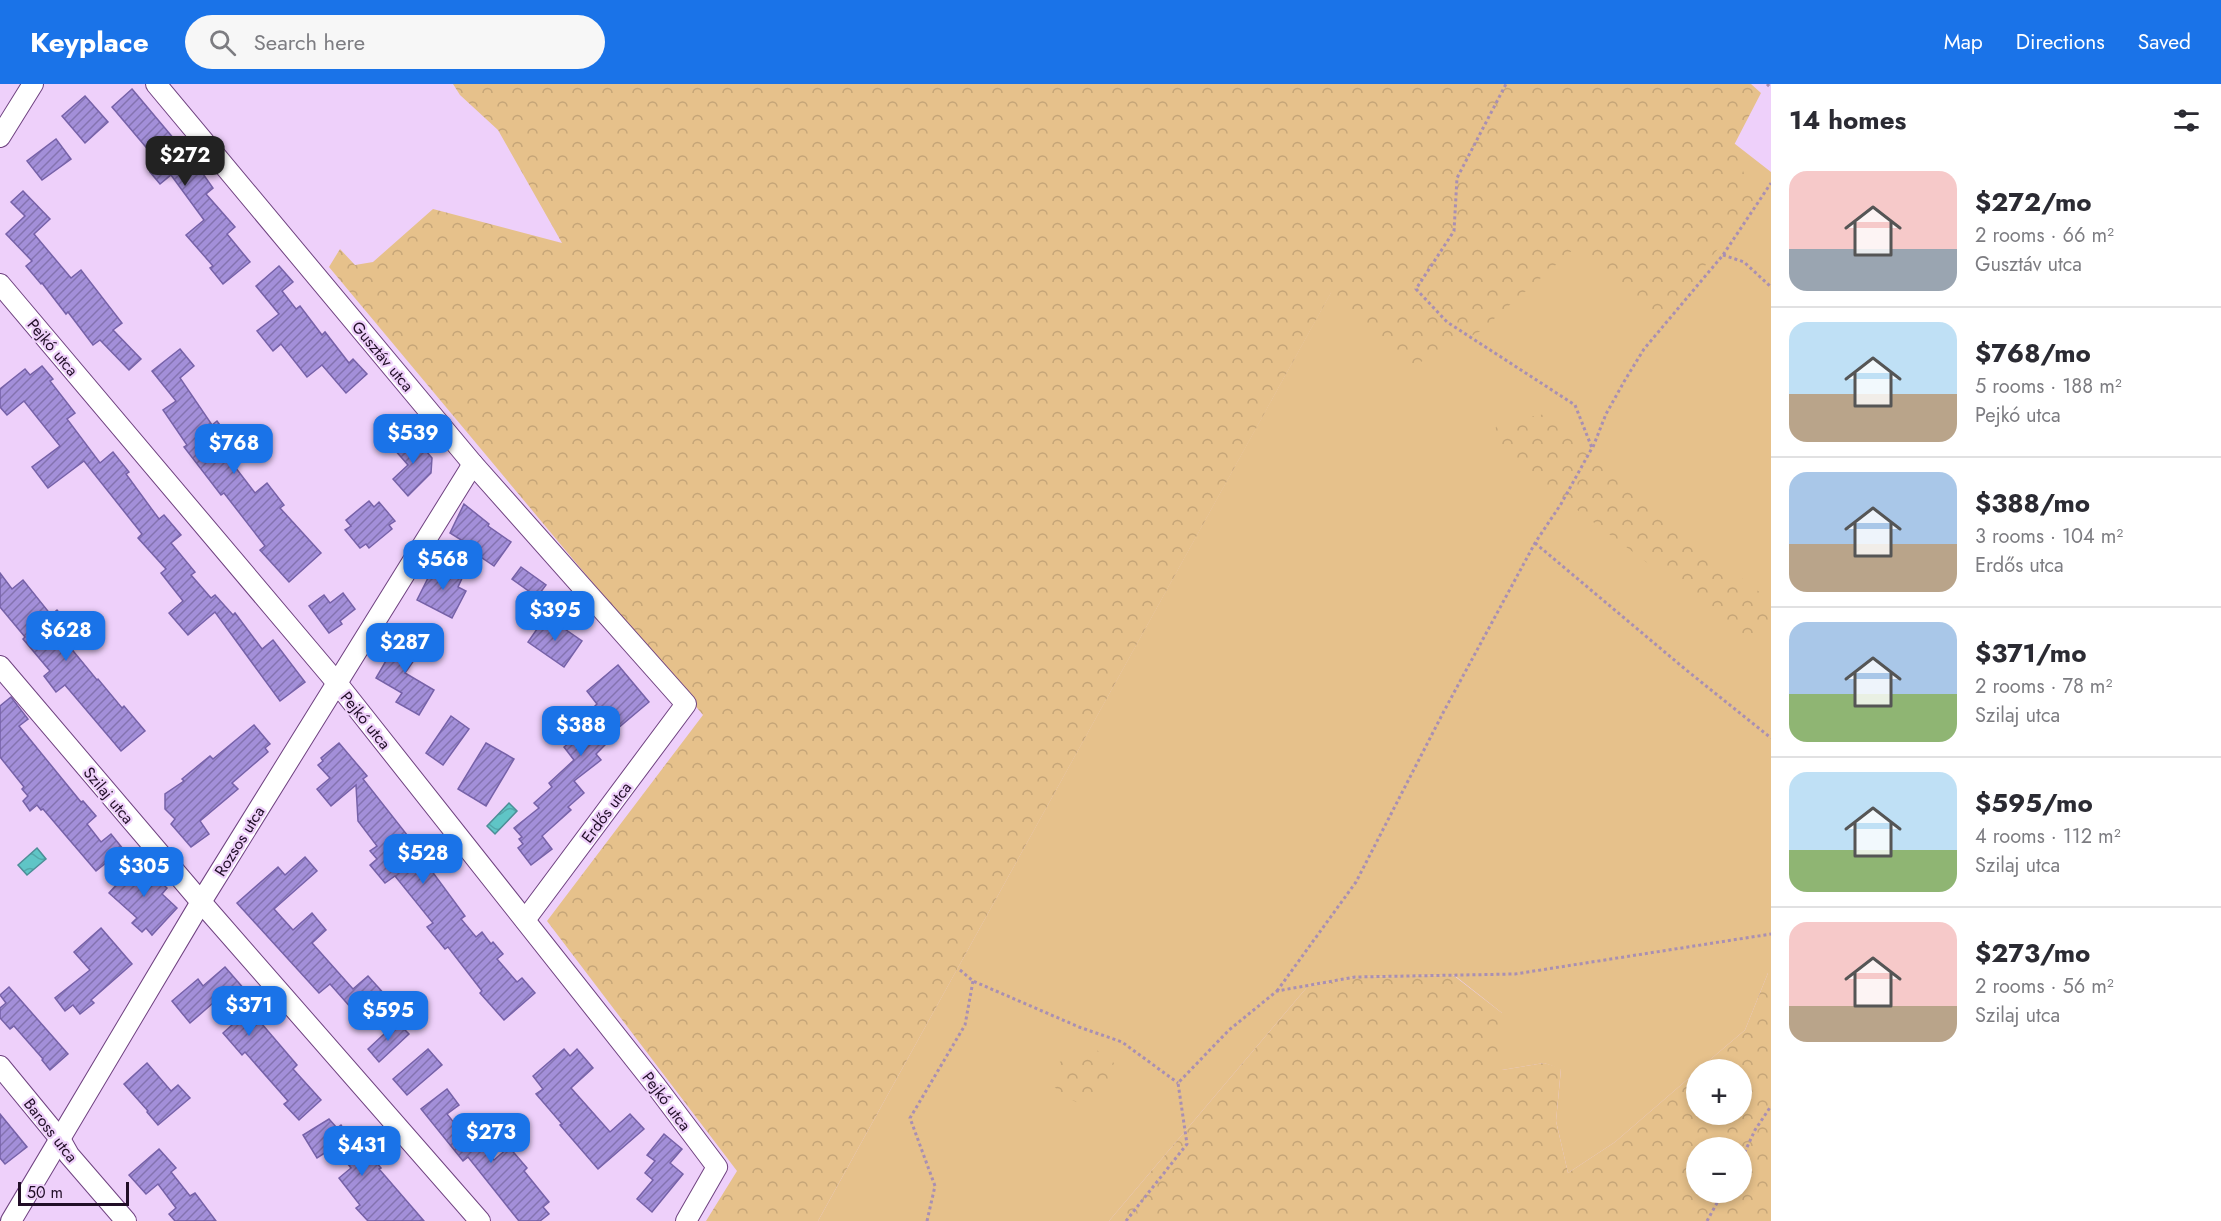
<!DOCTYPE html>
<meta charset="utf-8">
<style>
:root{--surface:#fff;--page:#f7f7f7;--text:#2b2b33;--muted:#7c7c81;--line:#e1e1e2;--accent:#1a73e8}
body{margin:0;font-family:Jost,sans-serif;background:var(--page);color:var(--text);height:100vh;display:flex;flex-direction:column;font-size:22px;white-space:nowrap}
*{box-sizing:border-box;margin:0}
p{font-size:20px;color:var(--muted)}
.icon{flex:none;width:33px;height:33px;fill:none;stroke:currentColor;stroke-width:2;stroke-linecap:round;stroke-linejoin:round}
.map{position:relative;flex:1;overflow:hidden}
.details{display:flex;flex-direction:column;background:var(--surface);width:450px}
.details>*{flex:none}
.controls{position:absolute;left:1686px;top:975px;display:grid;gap:12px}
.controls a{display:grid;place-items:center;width:66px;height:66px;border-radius:50%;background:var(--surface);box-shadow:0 3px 9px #0003;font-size:30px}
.scale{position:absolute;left:18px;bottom:15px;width:111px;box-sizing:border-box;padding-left:6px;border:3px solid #210e27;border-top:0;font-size:16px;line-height:21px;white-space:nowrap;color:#210e27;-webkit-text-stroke:4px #eed0fa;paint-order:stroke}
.price{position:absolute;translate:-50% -51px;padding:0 14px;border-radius:12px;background:var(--accent);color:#fff;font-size:20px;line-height:39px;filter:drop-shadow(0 2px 3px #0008)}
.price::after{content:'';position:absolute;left:50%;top:36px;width:18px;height:14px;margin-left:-9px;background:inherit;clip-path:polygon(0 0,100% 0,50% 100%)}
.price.selected{background:#222;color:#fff}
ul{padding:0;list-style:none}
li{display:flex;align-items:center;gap:18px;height:150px;padding:0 18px}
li+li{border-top:2px solid var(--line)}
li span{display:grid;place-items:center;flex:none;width:168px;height:120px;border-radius:18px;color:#555}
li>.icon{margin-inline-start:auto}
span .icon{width:72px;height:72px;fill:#fffc;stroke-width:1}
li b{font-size:26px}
h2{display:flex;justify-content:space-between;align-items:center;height:72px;padding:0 18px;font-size:26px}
header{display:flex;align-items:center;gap:36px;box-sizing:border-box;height:84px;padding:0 30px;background:var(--accent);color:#fff}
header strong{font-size:28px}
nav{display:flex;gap:33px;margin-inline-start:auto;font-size:21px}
.search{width:420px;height:54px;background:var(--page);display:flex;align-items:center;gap:15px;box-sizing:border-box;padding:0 21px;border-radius:33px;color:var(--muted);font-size:22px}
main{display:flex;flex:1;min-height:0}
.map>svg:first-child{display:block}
.green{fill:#e6c18b}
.forest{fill:url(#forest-crowns);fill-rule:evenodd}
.water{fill:url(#water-waves);stroke:#4c8e96;stroke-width:1.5}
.building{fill:url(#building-hatch);stroke:#7661a8;stroke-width:1.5}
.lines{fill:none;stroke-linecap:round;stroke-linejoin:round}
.minor-casing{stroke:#6f4280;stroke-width:22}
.path{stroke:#a98fb3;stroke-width:3;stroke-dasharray:3 3;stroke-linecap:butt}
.minor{stroke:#fff;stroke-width:20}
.labels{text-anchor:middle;stroke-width:4.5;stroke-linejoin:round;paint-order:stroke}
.street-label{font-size:16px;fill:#210e27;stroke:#eed0fa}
</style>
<header>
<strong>Keyplace</strong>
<div class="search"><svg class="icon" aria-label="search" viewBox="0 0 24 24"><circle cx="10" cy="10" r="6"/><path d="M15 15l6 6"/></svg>Search here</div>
<nav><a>Map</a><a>Directions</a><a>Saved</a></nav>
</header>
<main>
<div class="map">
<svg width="1771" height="1137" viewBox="0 0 1771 1137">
<defs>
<pattern id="forest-crowns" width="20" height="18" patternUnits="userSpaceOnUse" patternTransform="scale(1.5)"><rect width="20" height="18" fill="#e6c18b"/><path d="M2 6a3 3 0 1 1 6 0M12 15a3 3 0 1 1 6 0" fill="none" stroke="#c5a578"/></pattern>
<pattern id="water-waves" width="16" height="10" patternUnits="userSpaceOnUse" patternTransform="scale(1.5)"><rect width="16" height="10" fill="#5fc5c6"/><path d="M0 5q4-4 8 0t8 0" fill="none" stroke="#52a8aa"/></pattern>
<pattern id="building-hatch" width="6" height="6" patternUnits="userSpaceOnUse" patternTransform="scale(1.5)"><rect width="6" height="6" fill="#a38fd9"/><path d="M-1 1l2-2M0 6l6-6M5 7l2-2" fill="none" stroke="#8473b0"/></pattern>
</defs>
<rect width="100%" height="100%" fill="#eed0fa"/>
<polygon class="green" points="1446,0 1658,0 1771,88 1771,889 1768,889 1745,946 1699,985 1696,986 1696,988 1615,1058 1568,1089 1556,1037 1561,985 1544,979 1502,986 1502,929 1454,891 1355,893 1308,902 1109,1137 818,1137"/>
<g class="forest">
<polygon points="453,0 1751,0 1761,9 1733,63 1756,118 1713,171 1663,239 1575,164 1479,248 1413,282 1343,217 1331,209 818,1137 706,1137 737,1087 547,837 703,631 329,183 340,165 355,181 373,178 433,125 562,159 498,46 460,11"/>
<polygon points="1556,328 1610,381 1690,454 1771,517 1771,556 1739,548 1491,361 1497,339"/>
<path d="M1768,889H1771V1137H1109L1308,902L1355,893L1453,891L1502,929V986L1544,979L1561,984L1556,1037L1568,1089L1615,1058L1696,988V1030H1742V986L1699,985L1745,946ZM1696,1064H1742V1108H1696Z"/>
<path d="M1094,964L1114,979C1108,995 1103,1025 1079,1019C1069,1016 1058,1005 1050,1000L1057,979Z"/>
</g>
<g class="water">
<polygon points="509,719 517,727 495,750 487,742"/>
<polygon points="37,764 46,775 27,791 18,781"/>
</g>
<g class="building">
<polygon points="132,5 201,87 213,104 206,110 235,143 227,150 250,178 223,200 210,184 213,182 186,151 204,136 171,91 160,100 150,88 159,81 156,75 112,23"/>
<polygon points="85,12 108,38 85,59 62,32"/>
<polygon points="56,55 71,75 42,96 27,77"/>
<polygon points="23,107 50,135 34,150 71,194 81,186 122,239 113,246 141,275 129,286 100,256 93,261 68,228 66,230 42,199 41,200 26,182 32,177 6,150 25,132 11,118"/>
<polygon points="279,182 293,198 282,207 296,225 300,222 322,251 325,248 349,279 353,275 367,290 346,309 322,281 307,293 281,260 273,267 257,247 279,230 256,202"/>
<polygon points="180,265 194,282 180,294 212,341 217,337 232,357 222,366 255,409 267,399 284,421 280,424 321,469 289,498 260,466 265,462 224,409 221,411 184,363 187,361 163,326 176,317 152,287"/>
<polygon points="42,282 53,295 50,297 75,329 67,335 100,379 113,368 129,388 126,390 159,435 164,431 181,451 171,459 195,488 191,491 211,514 215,511 233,531 235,529 262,565 273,556 305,598 280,617 215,528 188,551 169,529 183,517 161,489 166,485 138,454 142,450 84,377 48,404 32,383 60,362 24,317 7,331 0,323 0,305 25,285 30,291"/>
<polygon points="411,349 432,374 431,389 408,412 393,395 408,381 394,365"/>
<polygon points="369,417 374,423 379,418 395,437 389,441 392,445 369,464 366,460 360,464 345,446 351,442 346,436"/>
<polygon points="464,420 489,440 488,442 511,458 494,482 472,467 474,464 450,449"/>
<polygon points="443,479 464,490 458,503 466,507 452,534 417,516 431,488 437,491"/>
<polygon points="521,483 546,501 537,513 512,495"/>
<polygon points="0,489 12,505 23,496 51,531 57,526 70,542 60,551 97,596 98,595 122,624 124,622 145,647 121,667 65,601 56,608 44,592 50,587 23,555 25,553 0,523"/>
<polygon points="343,509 355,525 340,537 342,540 329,549 309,522 324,511 330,519"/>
<polygon points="546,532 582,557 564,583 528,558"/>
<polygon points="402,547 424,562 405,589 434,606 419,631 396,618 402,609 376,594 394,563 391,562"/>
<polygon points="618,581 649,618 610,651 612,654 596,670 601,676 574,697 584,709 568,723 571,726 542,752 552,765 531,781 518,764 523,760 519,755 522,753 514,744 539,724 534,719 552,703 549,699 574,676 564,663 581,649 574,642 597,620 587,607"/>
<polygon points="11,613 28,635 19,642 81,718 83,717 96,732 87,740 101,758 111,750 123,765 96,787 43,725 41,726 37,721 30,727 23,717 28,712 22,705 24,703 0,673 0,622"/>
<polygon points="451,632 469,645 443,681 426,669"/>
<polygon points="254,641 270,660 265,664 268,668 232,699 238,705 200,737 209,750 191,763 171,740 175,735 165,725 165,710 184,697 182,695 210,672 213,675"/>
<polygon points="339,659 367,692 363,695 422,770 420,771 465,832 461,835 476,853 482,848 491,860 493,858 503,870 497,875 517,898 522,894 535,909 504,936 480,909 482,907 448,863 445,865 427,843 433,839 395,792 385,799 370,781 377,775 370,767 377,762 358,737 356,701 331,722 317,705 330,694 318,681 323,677 321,674"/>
<polygon points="486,659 514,675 486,722 458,705"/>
<polygon points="305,773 317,787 274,825 293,846 312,829 326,846 312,859 353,905 368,892 386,912 360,934 330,900 319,909 237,819 278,783 285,791"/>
<polygon points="138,777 167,804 162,810 177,824 152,851 146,844 142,848 132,839 137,834 109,809"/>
<polygon points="101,844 132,880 91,916 94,919 80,930 73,921 65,927 55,914 90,886 74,868"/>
<polygon points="225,883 245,906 238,912 297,981 293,985 321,1016 299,1036 284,1020 288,1017 245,968 242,971 223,949 232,941 213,919 190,939 172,917 198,895 203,902"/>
<polygon points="9,903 68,970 50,986 42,976 43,975 14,942 10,945 0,934 0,924 6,919 0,911"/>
<polygon points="397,938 409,950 379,978 368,965"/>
<polygon points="428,965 442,981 407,1011 393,995"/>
<polygon points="564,965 570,972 577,965 593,984 571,1004 610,1048 630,1030 644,1045 598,1085 560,1041 562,1040 536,1010 543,1005 533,992"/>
<polygon points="147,979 171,1007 178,1001 190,1014 158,1041 147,1028 148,1027 124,1000"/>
<polygon points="447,1005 459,1021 447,1030 466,1054 472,1049 494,1076 509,1063 527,1084 524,1087 549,1118 543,1123 549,1130 540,1137 519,1137 468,1073 463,1077 421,1025"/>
<polygon points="0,1030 27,1063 5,1080 0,1074"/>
<polygon points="329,1035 337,1044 341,1041 364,1073 369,1070 381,1084 379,1085 424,1137 368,1137 356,1124 360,1121 339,1094 351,1084 334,1063 317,1074 303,1051"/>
<polygon points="664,1050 682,1065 670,1079 683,1090 652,1128 637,1115 653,1096 645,1089 655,1077 647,1071"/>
<polygon points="159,1065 176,1084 171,1088 190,1112 195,1109 216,1137 175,1137 169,1130 176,1124 158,1100 146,1110 129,1091"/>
</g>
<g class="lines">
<g class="minor-casing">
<g id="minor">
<polyline points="156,0 473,380 686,620 525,836"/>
<polyline points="0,53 33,0"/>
<polyline points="0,200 337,599 656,1002 717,1083 686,1137"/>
<polyline points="0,582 201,818 480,1137"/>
<polyline points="0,982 60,1055 69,1071 126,1137"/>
<polyline points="11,1137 201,818 473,380"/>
</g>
</g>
<g class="path">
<polyline points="1767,0 1771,4"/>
<polyline points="1723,171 1744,178 1771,203"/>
<polyline points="1593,363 1606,330 1625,296 1644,265 1723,171 1771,99"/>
<polyline points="1535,459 1685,585 1771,654"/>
<polyline points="960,886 973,897 996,907 1079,943 1122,958 1178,999"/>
<polyline points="1277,907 1356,798 1444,627 1535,459 1561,420 1592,364 1575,321 1447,238 1416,205 1454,147 1457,94 1506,0"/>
<polyline points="1742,1074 1755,1046 1771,1022"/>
<polyline points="927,1137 935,1102 910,1034 965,941 973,897"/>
<polyline points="1126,1137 1187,1060 1178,999 1229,946 1277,907 1355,893 1515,890 1771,850"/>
<polyline points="1707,1137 1723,1108"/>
</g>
<use href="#minor" class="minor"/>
</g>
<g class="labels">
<g class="street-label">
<text transform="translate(53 263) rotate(50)" y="6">Pejkó utca</text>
<text transform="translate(383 272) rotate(50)" y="6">Gusztáv utca</text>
<text transform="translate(366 636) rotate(51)" y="6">Pejkó utca</text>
<text transform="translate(109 711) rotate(50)" y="6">Szilaj utca</text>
<text transform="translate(606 728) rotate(-53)" y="6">Erdős utca</text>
<text transform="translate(239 757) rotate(-58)" y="6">Rozsos utca</text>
<text transform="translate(667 1017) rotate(53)" y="6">Pejkó utca</text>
<text transform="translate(51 1046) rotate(52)" y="6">Baross utca</text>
</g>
</g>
</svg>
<div class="controls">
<a>+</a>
<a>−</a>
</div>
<div class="scale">50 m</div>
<b class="price selected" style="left:185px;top:103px">$272</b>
<b class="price" style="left:413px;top:381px">$539</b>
<b class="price" style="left:234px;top:391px">$768</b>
<b class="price" style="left:443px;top:507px">$568</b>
<b class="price" style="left:555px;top:558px">$395</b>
<b class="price" style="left:66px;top:578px">$628</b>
<b class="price" style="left:405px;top:590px">$287</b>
<b class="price" style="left:581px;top:673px">$388</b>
<b class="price" style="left:423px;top:801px">$528</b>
<b class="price" style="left:144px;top:814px">$305</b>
<b class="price" style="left:249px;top:953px">$371</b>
<b class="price" style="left:388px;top:958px">$595</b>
<b class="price" style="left:491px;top:1080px">$273</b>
<b class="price" style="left:362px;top:1093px">$431</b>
</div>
<section class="details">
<h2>14 homes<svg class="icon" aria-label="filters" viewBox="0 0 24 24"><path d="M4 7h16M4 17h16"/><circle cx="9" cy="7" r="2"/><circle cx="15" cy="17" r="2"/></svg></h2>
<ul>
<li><span style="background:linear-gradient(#f6c9c9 65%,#9aa5b1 0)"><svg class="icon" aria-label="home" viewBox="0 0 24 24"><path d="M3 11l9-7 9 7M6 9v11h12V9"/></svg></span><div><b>$272/mo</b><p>2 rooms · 66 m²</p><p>Gusztáv utca</p></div></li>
<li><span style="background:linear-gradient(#bfe0f5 60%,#b9a48a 0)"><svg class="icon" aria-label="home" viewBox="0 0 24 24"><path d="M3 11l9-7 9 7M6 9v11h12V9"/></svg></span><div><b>$768/mo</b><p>5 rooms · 188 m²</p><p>Pejkó utca</p></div></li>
<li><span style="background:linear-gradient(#a9c7e8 60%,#b9a48a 0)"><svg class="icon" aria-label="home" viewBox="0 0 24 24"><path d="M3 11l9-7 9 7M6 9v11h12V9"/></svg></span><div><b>$388/mo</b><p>3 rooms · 104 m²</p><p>Erdős utca</p></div></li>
<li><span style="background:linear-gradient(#a9c7e8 60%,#8fb573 0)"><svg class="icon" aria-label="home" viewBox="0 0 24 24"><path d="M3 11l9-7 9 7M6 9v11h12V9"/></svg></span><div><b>$371/mo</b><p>2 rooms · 78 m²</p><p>Szilaj utca</p></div></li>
<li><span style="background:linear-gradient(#bfe0f5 65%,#8fb573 0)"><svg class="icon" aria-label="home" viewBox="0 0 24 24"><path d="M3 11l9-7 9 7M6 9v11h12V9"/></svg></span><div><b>$595/mo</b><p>4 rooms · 112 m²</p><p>Szilaj utca</p></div></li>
<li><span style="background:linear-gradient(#f6c9c9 70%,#b9a48a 0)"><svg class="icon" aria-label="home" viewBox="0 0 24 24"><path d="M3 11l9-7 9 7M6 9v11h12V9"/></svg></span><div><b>$273/mo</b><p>2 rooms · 56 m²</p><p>Szilaj utca</p></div></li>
</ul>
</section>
</main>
